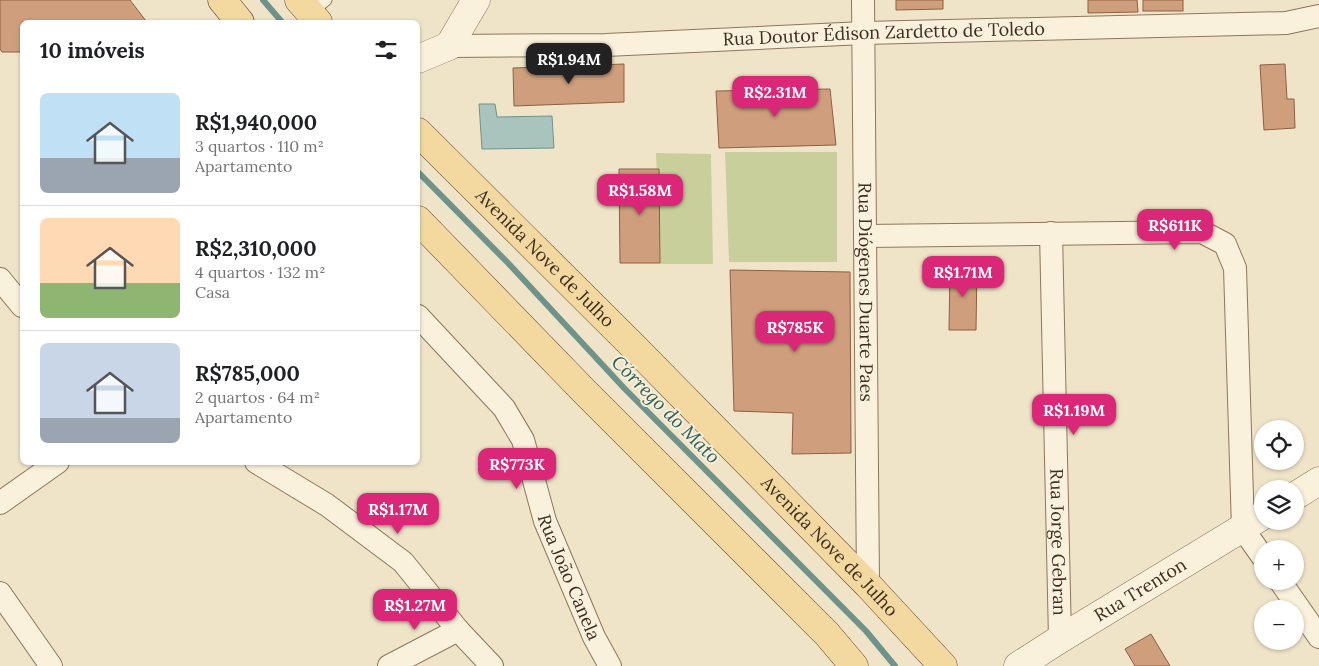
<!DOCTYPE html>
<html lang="pt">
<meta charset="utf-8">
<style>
:root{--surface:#fff;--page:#f2f2f2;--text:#202124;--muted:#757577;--line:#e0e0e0;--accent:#db2777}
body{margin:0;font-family:Lora,serif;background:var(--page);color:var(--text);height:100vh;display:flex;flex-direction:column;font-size:19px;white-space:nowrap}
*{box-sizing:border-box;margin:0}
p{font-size:16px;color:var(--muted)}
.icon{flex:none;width:28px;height:28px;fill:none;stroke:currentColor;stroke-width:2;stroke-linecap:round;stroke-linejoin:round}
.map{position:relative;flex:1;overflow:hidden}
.panel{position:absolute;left:20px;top:20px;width:400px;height:445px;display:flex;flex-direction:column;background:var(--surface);border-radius:8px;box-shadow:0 1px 4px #0004}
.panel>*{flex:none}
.tools{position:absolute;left:1254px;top:420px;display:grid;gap:10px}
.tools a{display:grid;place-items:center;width:50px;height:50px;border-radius:50%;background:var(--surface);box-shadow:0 1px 4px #0004;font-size:25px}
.price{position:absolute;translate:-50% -42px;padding:0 11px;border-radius:10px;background:var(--accent);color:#fff;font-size:16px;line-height:32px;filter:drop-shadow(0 1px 2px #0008)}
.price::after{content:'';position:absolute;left:50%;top:30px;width:15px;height:11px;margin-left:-8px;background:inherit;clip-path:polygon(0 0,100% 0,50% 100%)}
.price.on{background:#222;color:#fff}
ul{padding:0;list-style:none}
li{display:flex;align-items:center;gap:15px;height:125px;padding:0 20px}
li+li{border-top:1px solid var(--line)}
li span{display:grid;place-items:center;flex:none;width:140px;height:100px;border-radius:8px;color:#555}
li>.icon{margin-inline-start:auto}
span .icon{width:60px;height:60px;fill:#fffc;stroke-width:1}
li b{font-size:21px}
h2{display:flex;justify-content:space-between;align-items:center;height:60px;padding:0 20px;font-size:21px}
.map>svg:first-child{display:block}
.green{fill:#c9cf9b}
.water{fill:#a9c4bc;stroke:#6f938a}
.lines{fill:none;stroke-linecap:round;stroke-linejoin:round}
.stream{stroke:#6f938a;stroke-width:6}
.building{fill:#cf9f7d;stroke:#8d5f41}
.service-casing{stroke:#8d765c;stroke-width:13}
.minor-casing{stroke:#8d765c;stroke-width:24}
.tertiary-casing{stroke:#8d765c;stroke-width:29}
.primary-casing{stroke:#5b4430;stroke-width:29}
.service{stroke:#faf1dc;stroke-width:11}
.minor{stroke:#faf1dc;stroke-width:22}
.tertiary{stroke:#faf1dc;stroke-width:28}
.primary{stroke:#f3d9a0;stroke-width:28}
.labels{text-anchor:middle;stroke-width:4;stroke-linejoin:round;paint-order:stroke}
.street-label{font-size:18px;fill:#3d2e20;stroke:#f7eed8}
.water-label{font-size:19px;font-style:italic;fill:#2f5d5a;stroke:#f7eed8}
</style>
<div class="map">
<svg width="1319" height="666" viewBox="0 0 1319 666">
<rect width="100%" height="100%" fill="#f0e4c8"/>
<g class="green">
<polygon points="725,152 837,152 837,262 729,262"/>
<polygon points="656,153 711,154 713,264 660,264"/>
</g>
<polygon class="water" points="479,104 495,104 497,117 552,116 554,148 482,149"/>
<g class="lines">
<g class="stream">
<polyline points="263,0 282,22"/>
<polyline points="418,172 509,264 624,388 866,631 895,666"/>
</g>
</g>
<g class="building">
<polygon points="0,0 130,0 146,21 144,22 22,22 22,52 2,52 0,49"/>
<polygon points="896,0 943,0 943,9 896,10"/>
<polygon points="1088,0 1137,0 1138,12 1088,13"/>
<rect x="1143" y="0" width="40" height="11"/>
<polygon points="624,64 624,102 514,106 513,68"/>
<polygon points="1285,64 1287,99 1294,99 1295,128 1264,130 1260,65"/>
<polygon points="830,89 836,145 719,148 716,91"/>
<polygon points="619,169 659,169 660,263 620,263"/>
<polygon points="950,266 977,267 976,330 949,330"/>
<polygon points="730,270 850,272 851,453 792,454 793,413 734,411"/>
<polygon points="1151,634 1170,666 1135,666 1125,649"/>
</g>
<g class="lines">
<g class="service-casing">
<polyline id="service" points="310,13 326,0"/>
</g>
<g class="minor-casing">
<g id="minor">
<path id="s1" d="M863,0L868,585"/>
<path id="s2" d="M449,46L606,45L864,33L1286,23L1319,16"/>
<path id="s3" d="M1051,233L1060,639"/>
<polyline points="865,236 1202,232 1225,244 1235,268 1243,529 1262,556"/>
<polyline points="0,279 22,306"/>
<path id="s4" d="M418,316L504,408L523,440L545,521L594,637L610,666"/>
<polyline points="256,462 327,505 403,562 458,630 492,666"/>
<polyline points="0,503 58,462"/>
<polyline points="1280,581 1319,637"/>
<polyline points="0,593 51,666"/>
<polyline points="389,666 458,630"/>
</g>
</g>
<g class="tertiary-casing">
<g id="tertiary">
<polyline points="449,46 476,0"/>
<polyline points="418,59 449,46"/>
<polyline points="1295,496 1319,481"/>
<path id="s5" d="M1018,666L1060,639L1262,516"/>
</g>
</g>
<g class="primary-casing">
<g id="primary">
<polyline points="222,0 240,22"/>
<polyline points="299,0 318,22"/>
<path id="s6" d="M418,132L635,348L868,585L943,666"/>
<polyline points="418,220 583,390 827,634 854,666"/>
</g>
</g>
<use href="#service" class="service"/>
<use href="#minor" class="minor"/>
<use href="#tertiary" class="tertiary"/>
<use href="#primary" class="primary"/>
</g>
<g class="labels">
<g class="street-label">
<text dy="6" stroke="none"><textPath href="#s2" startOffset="435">Rua Doutor Édison Zardetto de Toledo</textPath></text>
<text dy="6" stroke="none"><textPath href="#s6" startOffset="179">Avenida Nove de Julho</textPath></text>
<text dy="6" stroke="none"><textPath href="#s1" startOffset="292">Rua Diógenes Duarte Paes</textPath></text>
<text dy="6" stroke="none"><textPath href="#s3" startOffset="309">Rua Jorge Gebran</textPath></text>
<text dy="6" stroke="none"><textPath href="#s6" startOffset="584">Avenida Nove de Julho</textPath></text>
<text dy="6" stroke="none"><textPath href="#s4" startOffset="308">Rua João Canela</textPath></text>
<text dy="6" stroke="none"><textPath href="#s5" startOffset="144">Rua Trenton</textPath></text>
</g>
<g class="water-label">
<text transform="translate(666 409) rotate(45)" y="7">Córrego do Mato</text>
</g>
</g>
</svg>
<div class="tools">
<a><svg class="icon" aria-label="locate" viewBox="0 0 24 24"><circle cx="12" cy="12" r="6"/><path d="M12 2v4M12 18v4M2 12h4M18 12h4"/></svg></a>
<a><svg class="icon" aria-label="layers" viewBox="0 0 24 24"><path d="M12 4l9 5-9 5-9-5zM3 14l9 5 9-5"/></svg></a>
<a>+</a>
<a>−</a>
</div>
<b class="price on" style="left:569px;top:85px">R$1.94M</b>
<b class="price" style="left:775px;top:118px">R$2.31M</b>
<b class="price" style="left:640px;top:216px">R$1.58M</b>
<b class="price" style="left:1175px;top:251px">R$611K</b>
<b class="price" style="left:963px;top:298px">R$1.71M</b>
<b class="price" style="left:795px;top:353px">R$785K</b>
<b class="price" style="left:1074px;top:436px">R$1.19M</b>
<b class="price" style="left:517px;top:490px">R$773K</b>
<b class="price" style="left:398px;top:535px">R$1.17M</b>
<b class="price" style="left:415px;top:631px">R$1.27M</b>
<section class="panel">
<h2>10 imóveis<svg class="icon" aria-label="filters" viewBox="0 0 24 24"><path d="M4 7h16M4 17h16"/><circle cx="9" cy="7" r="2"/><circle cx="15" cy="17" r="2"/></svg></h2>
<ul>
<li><span style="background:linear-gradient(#bfe0f5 65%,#9aa5b1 0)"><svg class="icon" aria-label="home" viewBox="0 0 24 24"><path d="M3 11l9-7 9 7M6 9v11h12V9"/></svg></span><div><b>R$1,940,000</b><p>3 quartos · 110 m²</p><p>Apartamento</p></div></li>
<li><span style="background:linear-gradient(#ffd9b3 65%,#8fb573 0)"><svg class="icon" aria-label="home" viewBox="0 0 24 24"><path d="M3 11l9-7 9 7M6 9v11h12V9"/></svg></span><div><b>R$2,310,000</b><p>4 quartos · 132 m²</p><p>Casa</p></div></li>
<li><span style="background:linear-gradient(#c9d6e8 75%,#9aa5b1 0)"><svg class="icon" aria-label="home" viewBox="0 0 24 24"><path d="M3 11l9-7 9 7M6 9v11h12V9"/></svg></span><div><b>R$785,000</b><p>2 quartos · 64 m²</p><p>Apartamento</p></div></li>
</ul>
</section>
</div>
